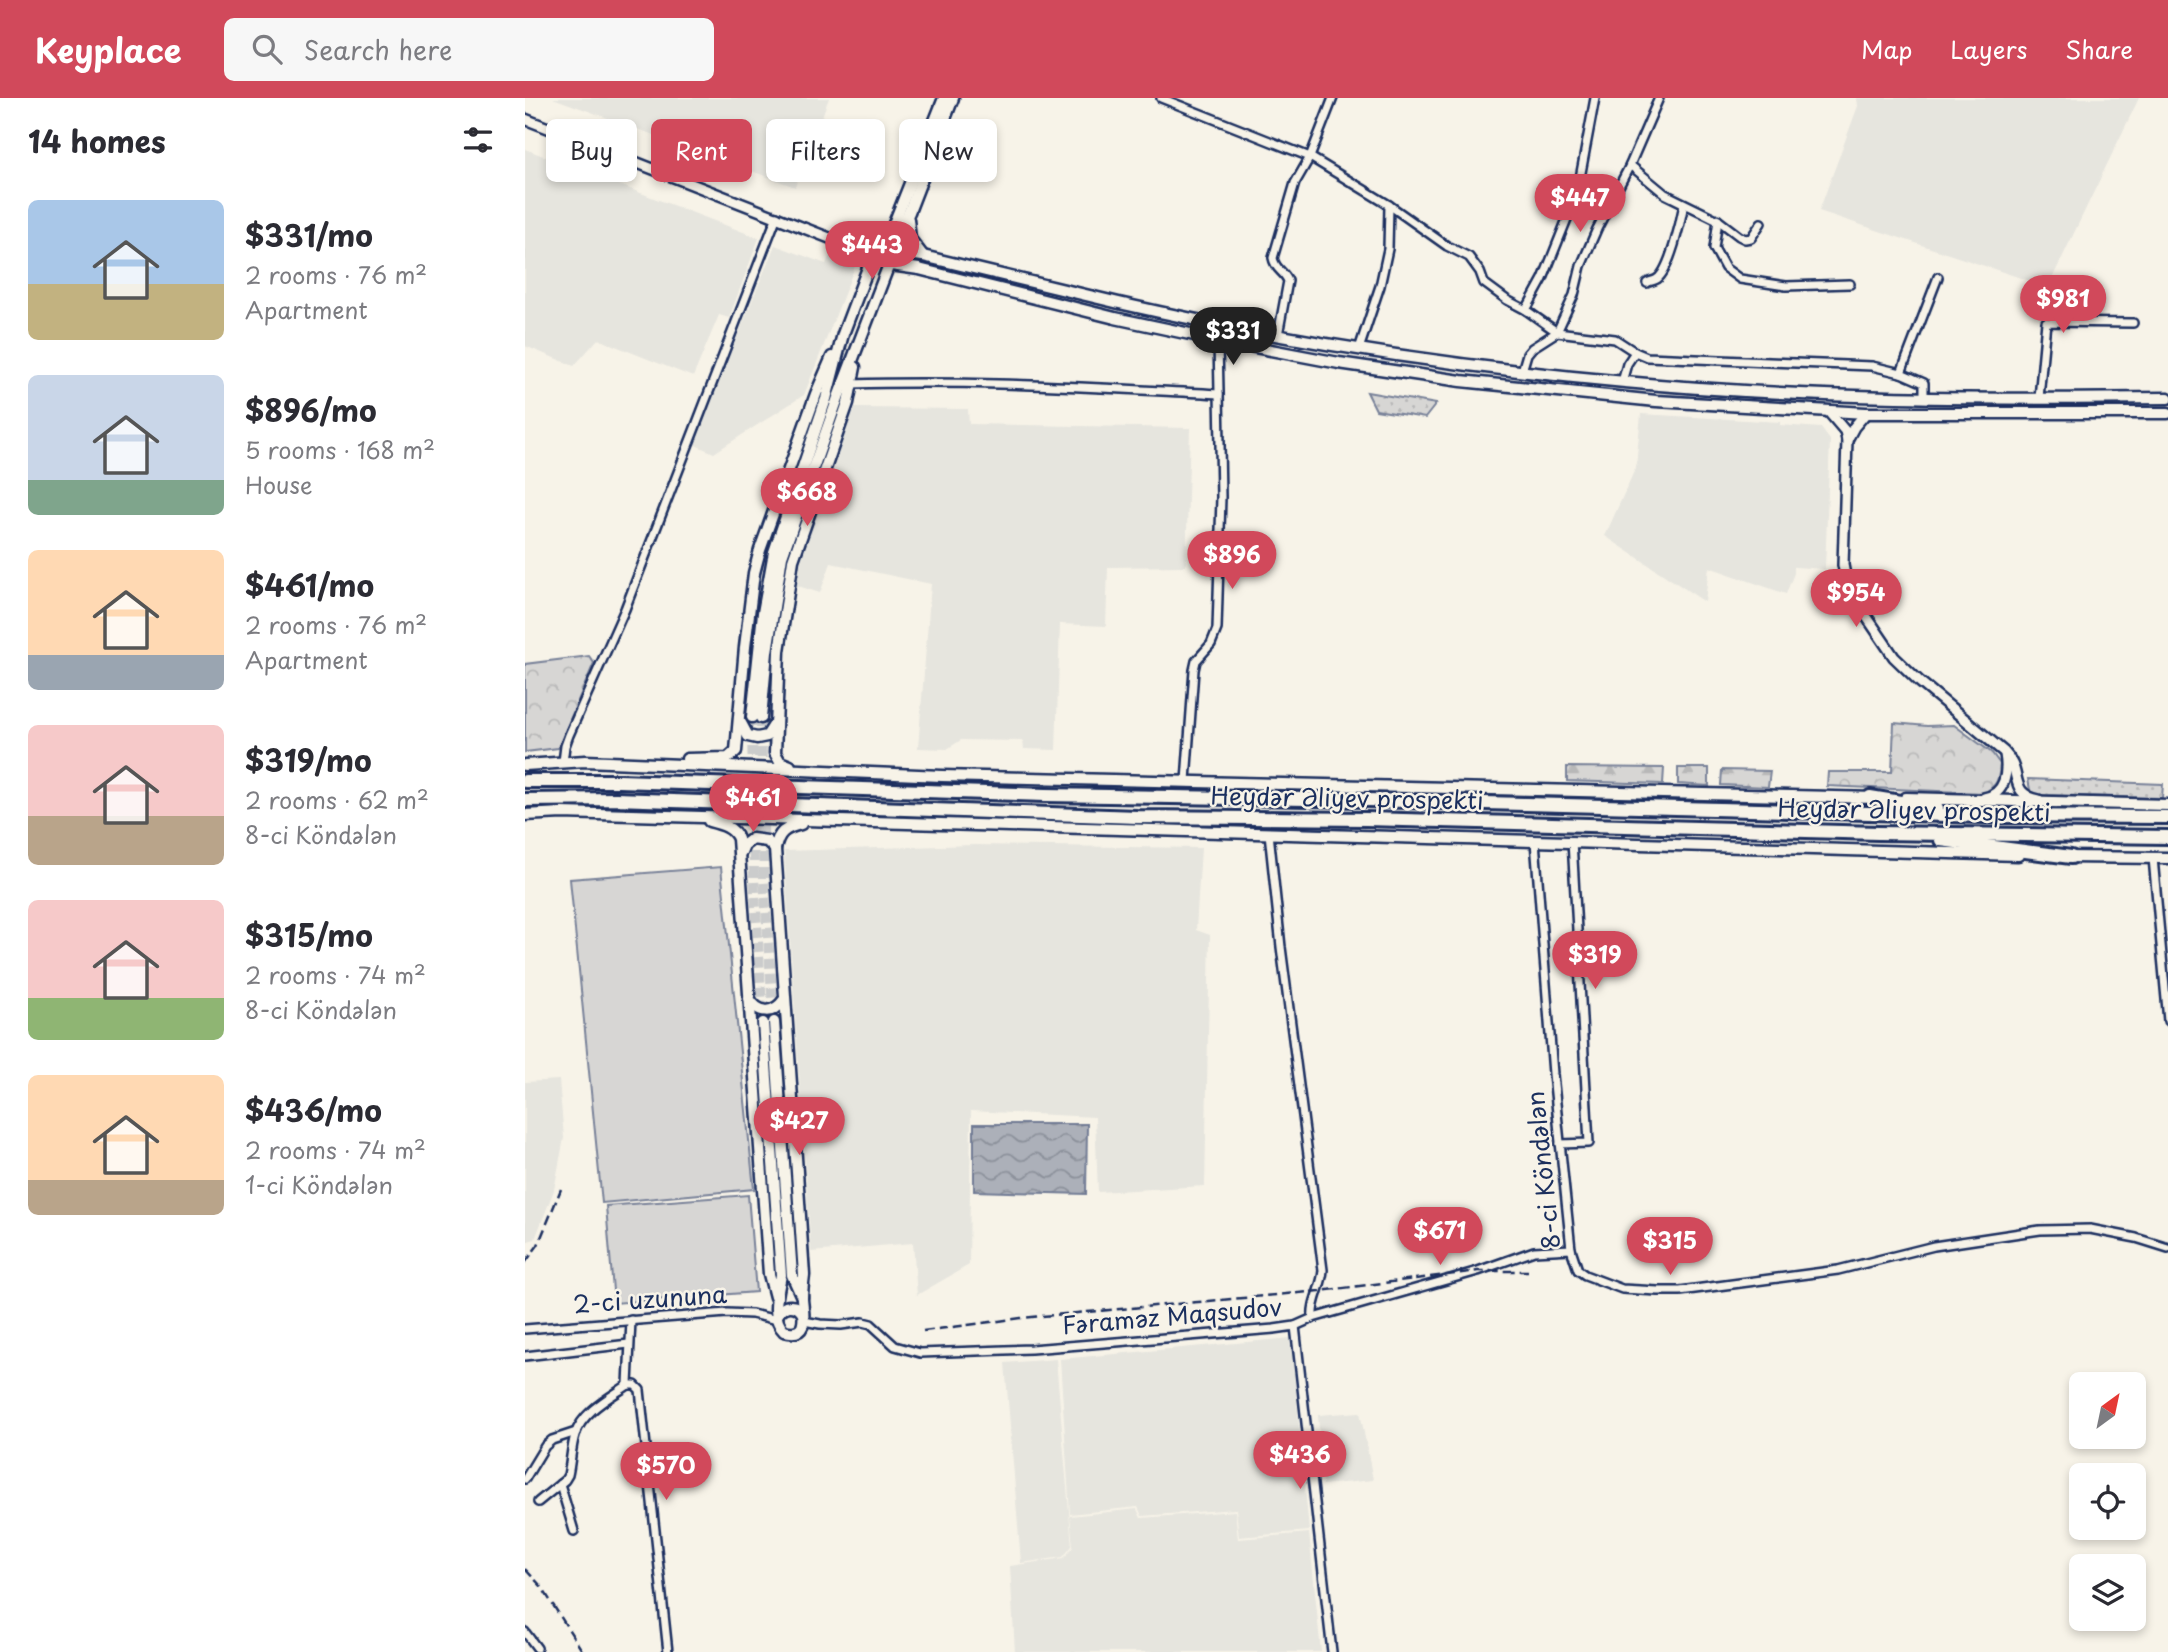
<!DOCTYPE html>
<meta charset="utf-8">
<style>
:root{--surface:#fff;--page:#f7f7f7;--text:#2b2b33;--muted:#7c7c81;--accent:#d1495b}
body{margin:0;font-family:"Playpen Sans",sans-serif;background:var(--page);color:var(--text);height:100vh;display:flex;flex-direction:column;font-size:26px;white-space:nowrap}
*{box-sizing:border-box;margin:0}
p{font-size:23px;color:var(--muted)}
.icon{flex:none;width:38px;height:38px;fill:none;stroke:currentColor;stroke-width:2;stroke-linecap:round;stroke-linejoin:round}
.map{position:relative;flex:1;overflow:hidden}
.panel{display:flex;flex-direction:column;background:var(--surface);width:525px}
.panel>*{flex:none}
.guide{position:absolute;left:21px;top:21px;width:665px;height:63px;display:flex;gap:14px}
.needle{width:46px;rotate:33deg}
.fabs{position:absolute;left:1544px;top:1274px;display:grid;gap:14px}
.fabs a{display:grid;place-items:center;width:77px;height:77px;border-radius:10px;background:var(--surface);box-shadow:0 4px 10px #0003;font-size:35px}
.price{position:absolute;translate:-50% -60px;padding:0 16px;border-radius:24px;background:var(--accent);color:#fff;font-size:23px;line-height:46px;filter:drop-shadow(0 2px 4px #0008)}
.price::after{content:'';position:absolute;left:50%;top:42px;width:21px;height:16px;margin-left:-10px;background:inherit;clip-path:polygon(0 0,100% 0,50% 100%)}
.price.current{background:#222;color:#fff}
ul{padding:0;list-style:none}
li{display:flex;align-items:center;gap:21px;height:175px;padding:0 28px}
li span{display:grid;place-items:center;flex:none;width:196px;height:140px;border-radius:10px;color:#555}
li>.icon{margin-inline-start:auto}
span .icon{width:84px;height:84px;fill:#fffc;stroke-width:1}
li b{font-size:30px}
h2{display:flex;justify-content:space-between;align-items:center;height:84px;padding:0 28px;font-size:30px}
.chip{padding:0 24px;border-radius:10px;background:var(--surface);box-shadow:0 4px 10px #0003;font-size:24px;line-height:63px}
.chip.current{background:var(--accent);color:#fff}
header{display:flex;align-items:center;gap:42px;box-sizing:border-box;height:98px;padding:0 35px;background:var(--accent);color:#fff}
header strong{font-size:33px}
nav{display:flex;gap:38px;margin-inline-start:auto;font-size:24px}
.search{width:490px;height:63px;background:var(--page);display:flex;align-items:center;gap:18px;box-sizing:border-box;padding:0 24px;border-radius:10px;color:var(--muted);font-size:26px}
main{display:flex;flex:1;min-height:0}
.map>svg:first-child{display:block}
.built{fill:#e6e5de}
.grass{fill:url(#grass-dots);stroke:#798299;stroke-width:2}
.forest{fill:url(#forest-firs);stroke:#798299;stroke-width:2}
.park{fill:url(#park-crowns);stroke:#798299;stroke-width:2}
.pitch{fill:#d7d6d4;stroke:#798299;stroke-width:2}
.water{fill:url(#water-waves);stroke:#727c95;stroke-width:2}
.lines{fill:none;stroke-linecap:round;stroke-linejoin:round}
.secondary-tunnel{stroke:#cbcccc;stroke-width:10;stroke-dasharray:10 5;stroke-linecap:butt}
.minor-casing{stroke:#1b2f5e;stroke-width:12}
.tertiary-casing{stroke:#1b2f5e;stroke-width:14}
.secondary-casing{stroke:#1b2f5e;stroke-width:15}
.trunk-casing{stroke:#1b2f5e;stroke-width:18}
.minor{stroke:#f7f3e8;stroke-width:7}
.tertiary{stroke:#f7f3e8;stroke-width:9}
.secondary{stroke:#f7f3e8;stroke-width:10}
.trunk{stroke:#f7f3e8;stroke-width:12}
.rail{stroke:#1b2f5e;stroke-width:2.5;stroke-dasharray:10 5;stroke-linecap:butt}
.labels{text-anchor:middle;stroke-width:5;stroke-linejoin:round;paint-order:stroke}
.street-label{font-size:24px;fill:#1b2f5e;stroke:#f7f3e8}
</style>
<header>
<strong>Keyplace</strong>
<div class="search"><svg class="icon" aria-label="search" viewBox="0 0 24 24"><circle cx="10" cy="10" r="6"/><path d="M15 15l6 6"/></svg>Search here</div>
<nav><a>Map</a><a>Layers</a><a>Share</a></nav>
</header>
<main>
<section class="panel">
<h2>14 homes<svg class="icon" aria-label="filters" viewBox="0 0 24 24"><path d="M4 7h16M4 17h16"/><circle cx="9" cy="7" r="2"/><circle cx="15" cy="17" r="2"/></svg></h2>
<ul>
<li><span style="background:linear-gradient(#a9c7e8 60%,#c2b280 0)"><svg class="icon" aria-label="home" viewBox="0 0 24 24"><path d="M3 11l9-7 9 7M6 9v11h12V9"/></svg></span><div><b>$331/mo</b><p>2 rooms · 76 m²</p><p>Apartment</p></div></li>
<li><span style="background:linear-gradient(#c9d6e8 75%,#7fa58c 0)"><svg class="icon" aria-label="home" viewBox="0 0 24 24"><path d="M3 11l9-7 9 7M6 9v11h12V9"/></svg></span><div><b>$896/mo</b><p>5 rooms · 168 m²</p><p>House</p></div></li>
<li><span style="background:linear-gradient(#ffd9b3 75%,#9aa5b1 0)"><svg class="icon" aria-label="home" viewBox="0 0 24 24"><path d="M3 11l9-7 9 7M6 9v11h12V9"/></svg></span><div><b>$461/mo</b><p>2 rooms · 76 m²</p><p>Apartment</p></div></li>
<li><span style="background:linear-gradient(#f6c9c9 65%,#b9a48a 0)"><svg class="icon" aria-label="home" viewBox="0 0 24 24"><path d="M3 11l9-7 9 7M6 9v11h12V9"/></svg></span><div><b>$319/mo</b><p>2 rooms · 62 m²</p><p>8-ci Köndələn</p></div></li>
<li><span style="background:linear-gradient(#f6c9c9 70%,#8fb573 0)"><svg class="icon" aria-label="home" viewBox="0 0 24 24"><path d="M3 11l9-7 9 7M6 9v11h12V9"/></svg></span><div><b>$315/mo</b><p>2 rooms · 74 m²</p><p>8-ci Köndələn</p></div></li>
<li><span style="background:linear-gradient(#ffd9b3 75%,#b9a48a 0)"><svg class="icon" aria-label="home" viewBox="0 0 24 24"><path d="M3 11l9-7 9 7M6 9v11h12V9"/></svg></span><div><b>$436/mo</b><p>2 rooms · 74 m²</p><p>1-ci Köndələn</p></div></li>
</ul>
</section>
<div class="map">
<svg width="1643" height="1554" viewBox="0 0 1643 1554">
<defs>
<pattern id="grass-dots" width="8" height="8" patternUnits="userSpaceOnUse" patternTransform="scale(1.75)"><rect width="8" height="8" fill="#d7d6d4"/><path d="M2 2h.1M6 6h.1" fill="none" stroke="#b8b8b8" stroke-width="1.8" stroke-linecap="round"/></pattern>
<pattern id="forest-firs" width="22" height="20" patternUnits="userSpaceOnUse" patternTransform="scale(1.75)"><rect width="22" height="20" fill="#d7d6d4"/><path d="M5 1l3.5 6h-7zM16 11l3.5 6h-7z" fill="#b8b8b8"/></pattern>
<pattern id="park-crowns" width="20" height="18" patternUnits="userSpaceOnUse" patternTransform="scale(1.75)"><rect width="20" height="18" fill="#d7d6d4"/><path d="M2 6a3 3 0 1 1 6 0M12 15a3 3 0 1 1 6 0" fill="none" stroke="#b8b8b8"/></pattern>
<pattern id="water-waves" width="16" height="10" patternUnits="userSpaceOnUse" patternTransform="scale(1.75)"><rect width="16" height="10" fill="#acb0b9"/><path d="M0 5q4-4 8 0t8 0" fill="none" stroke="#8b909a"/></pattern>
</defs>
<rect width="100%" height="100%" fill="#f7f3e8"/>
<filter id="ink" filterUnits="userSpaceOnUse"><feTurbulence type="fractalNoise" baseFrequency=".0143" numOctaves="2"/><feDisplacementMap in="SourceGraphic" scale="14" xChannelSelector="R" yChannelSelector="G"/><feConvolveMatrix kernelMatrix="1 2 1 2 8 2 1 2 1" color-interpolation-filters="sRGB"/></filter>
<g filter="url(#ink)">
<g class="built">
<polygon points="28,0 304,0 270,89"/>
<polygon points="1332,0 1614,0 1523,189 1294,113 1333,8"/>
<polygon points="0,51 234,140 204,220 194,217 168,279 73,241 49,268 0,248"/>
<polygon points="250,147 301,166 306,155 331,166 279,297 189,355 168,346"/>
<polygon points="329,310 443,311 444,326 665,330 661,468 583,469 581,528 535,526 531,652 499,651 498,643 436,642 422,651 393,650 406,486 306,465 295,495 270,487 280,448"/>
<polygon points="1116,316 1255,324 1255,327 1296,330 1305,342 1300,471 1269,469 1269,475 1261,496 1184,469 1180,504 1080,438 1111,369"/>
<polygon points="449,747 676,750 671,832 685,837 680,1088 573,1094 570,1019 446,1013 444,1167 392,1197 388,1145 286,1154 259,753"/>
<polygon points="34,982 39,1040 29,1092 10,1141 0,1144 0,984"/>
<polygon points="766,1240 784,1433 714,1439 711,1411 617,1418 613,1409 545,1416 535,1261"/>
<polygon points="531,1261 547,1448 538,1459 496,1465 480,1265"/>
<polygon points="835,1314 848,1382 798,1387 793,1317"/>
<polygon points="612,1411 616,1420 710,1413 713,1441 784,1435 796,1554 490,1554 485,1468 539,1460 548,1449 545,1418"/>
</g>
<g class="grass">
<polygon points="842,294 911,306 900,320 851,312"/>
<polygon points="1503,681 1638,686 1637,700 1516,697 1510,696 1505,692"/>
</g>
<g class="forest">
<polygon points="1042,669 1139,670 1138,686 1042,683"/>
<polygon points="1153,670 1184,670 1184,688 1153,686"/>
<polygon points="1197,672 1245,673 1243,689 1196,687"/>
</g>
<g class="park">
<polygon points="64,558 69,565 33,650 0,654 0,566"/>
<path d="M1369,625L1402,628L1429,627L1467,655L1475,666C1474,682 1472,688 1458,695L1302,688L1303,674H1367Z"/>
</g>
<g class="pitch">
<polygon points="196,769 229,1091 77,1105 45,781"/>
<polygon points="223,1097 231,1194 89,1205 81,1108"/>
</g>
<polygon class="water" points="449,1026 562,1026 561,1096 449,1093"/>
<g class="lines">
<g class="secondary-tunnel">
<polyline points="227,619 229,779 238,925"/>
<polyline points="236,620 239,781 249,924"/>
</g>
<g class="minor-casing">
<g id="minor">
<polyline points="636,0 785,59 864,107 922,148 944,159 955,174 959,185 982,202 1001,212 1032,234 1090,241 1110,254 1122,259 1347,268 1376,275"/>
<polyline points="1105,67 1140,96 1193,122 1214,138 1220,141 1226,140 1236,125"/>
<polyline points="1193,122 1189,150 1200,170 1215,181 1261,188 1325,186"/>
<path d="M1122,185C1123,184 1131,182 1132,181C1145,172 1156,122 1159,106"/>
<polyline points="1001,212 1018,181 1052,96 1070,0"/>
<path d="M753,237L763,183C759,173 750,172 748,160L770,85L785,59L808,0"/>
<polyline points="834,251 855,188 863,151 864,107"/>
<polyline points="997,273 1002,256 1007,250 1032,234 1049,197 1056,168 1072,131 1105,67 1134,0"/>
<polyline points="1097,284 1102,266 1110,254"/>
<path d="M327,286C450,282 572,290 694,296"/>
<polyline points="1399,300 1399,285 1376,275 1413,179"/>
<polyline points="1514,300 1521,224 1608,225"/>
<polyline points="38,664 40,648 44,637 100,511 252,118"/>
<polyline points="661,683 669,572 671,563 686,546 692,531 696,399 693,242"/>
<polyline points="1010,743 1028,976 1046,1151 1053,1172 1060,1177 1097,1191 1133,1193 1155,1193 1313,1172 1409,1148 1515,1132 1565,1131 1611,1140 1643,1150"/>
<polyline points="1628,760 1643,923"/>
<polyline points="1035,1046 1064,1045 1047,743"/>
<polyline points="788,1220 953,1173 1009,1153 1046,1151"/>
<path d="M279,1223L295,1226L316,1227L338,1224L346,1226L370,1248L395,1255L506,1251L749,1231L770,1228L788,1220C786,1204 797,1189 798,1172L756,849L744,735"/>
<polyline points="770,1228 807,1554"/>
<polyline points="0,1231 202,1215 227,1216 252,1222"/>
<polyline points="0,1258 104,1246"/>
<polyline points="103,1287 110,1287 115,1292 143,1554"/>
<polyline points="103,1287 106,1222"/>
<polyline points="0,1381 20,1348 27,1342 51,1334"/>
<polyline points="35,1386 49,1433"/>
<path d="M13,1404L40,1382L43,1377C46,1364 46,1350 50,1337C57,1314 84,1300 103,1287"/>
<polyline points="0,1534 12,1550"/>
</g>
</g>
<g class="tertiary-casing">
<g id="tertiary">
<polyline points="0,21 348,157"/>
<path d="M1303,313L1320,333L1322,342L1318,467L1320,477L1329,500L1369,559L1395,584L1479,654C1499,674 1482,695 1514,702"/>
<polyline points="1322,342 1329,329 1341,315"/>
<path d="M1459,700C1481,696 1483,674 1480,656"/>
</g>
</g>
<g class="secondary-casing">
<g id="secondary">
<polyline points="383,121 385,141 398,158"/>
<polyline points="352,151 366,133 419,0"/>
<polyline points="365,152 384,114 428,0"/>
<path d="M367,154L398,158C463,173 529,190 594,205C760,243 931,269 1100,284C1281,301 1462,302 1643,300"/>
<polyline points="366,167 394,171 590,220 693,242 814,265 936,283 1131,303 1341,315 1643,315"/>
<path d="M227,619L238,515L249,454L301,301L318,236L349,154C355,148 362,148 367,154L368,164L363,169L314,297L257,458L242,554L236,620"/>
<polyline points="216,625 223,638 232,640 242,638 249,627"/>
<polyline points="162,661 203,660 211,653 220,549 229,475 235,452 291,296 307,259"/>
<polyline points="0,667 60,663 417,678 1352,700"/>
<polyline points="265,668 255,664 250,655 254,553 268,462 323,305 330,269"/>
<polyline points="1381,700 1643,707"/>
<polyline points="0,717 37,715 1493,757"/>
<path d="M184,723C196,726 209,729 213,741L244,1176L250,1199"/>
<polyline points="216,754 219,747 227,741 242,743 250,751"/>
<polyline points="1540,759 1643,760"/>
<path d="M224,900C233,916 248,917 259,902"/>
<polyline points="249,924 267,1177 277,1199"/>
<path d="M238,925L256,1177C253,1194 245,1220 259,1233C285,1240 278,1216 277,1201C277,1193 278,1185 279,1177L250,751C253,734 260,730 276,726"/>
<path d="M252,1218C258,1205 272,1205 278,1216"/>
</g>
</g>
<g class="trunk-casing">
<g id="trunk">
<polyline points="0,683 94,683 521,697 843,702 1461,718 1643,719"/>
<polyline points="1345,699 1412,710"/>
<polyline points="0,702 91,701 612,719 841,721 1353,735 1643,739"/>
<polyline points="1416,742 1546,759"/>
</g>
</g>
<use href="#minor" class="minor"/>
<use href="#tertiary" class="tertiary"/>
<use href="#secondary" class="secondary"/>
<use href="#trunk" class="trunk"/>
<g class="rail">
<polyline points="0,1165 13,1147 36,1091"/>
<polyline points="398,1233 496,1220 795,1193 953,1173 1003,1173"/>
<polyline points="0,1471 16,1488 58,1554"/>
</g>
</g>
</g>
<g class="labels">
<g class="street-label">
<text transform="translate(822 701) rotate(1)" y="8">Heydər Əliyev prospekti</text>
<text transform="translate(1389 713) rotate(1)" y="8">Heydər Əliyev prospekti</text>
<text transform="translate(1019 1072) rotate(-96)" y="8">8-ci Köndələn</text>
<text transform="translate(125 1202) rotate(-4)" y="8">2-ci uzununa</text>
<text transform="translate(647 1219) rotate(-5)" y="8">Fəraməz Maqsudov</text>
</g>
</g>
</svg>
<div class="fabs">
<a><svg class="needle" viewBox="-14 -14 28 28"><path d="M0-13l5 13h-10z" fill="#e53935"/><path d="M0 13l5-13h-10z" fill="#7c7c81"/></svg></a>
<a><svg class="icon" aria-label="locate" viewBox="0 0 24 24"><circle cx="12" cy="12" r="6"/><path d="M12 2v4M12 18v4M2 12h4M18 12h4"/></svg></a>
<a><svg class="icon" aria-label="layers" viewBox="0 0 24 24"><path d="M12 4l9 5-9 5-9-5zM3 14l9 5 9-5"/></svg></a>
</div>
<b class="price" style="left:1055px;top:136px">$447</b>
<b class="price" style="left:347px;top:183px">$443</b>
<b class="price" style="left:1538px;top:237px">$981</b>
<b class="price current" style="left:708px;top:269px">$331</b>
<b class="price" style="left:282px;top:430px">$668</b>
<b class="price" style="left:707px;top:493px">$896</b>
<b class="price" style="left:1331px;top:531px">$954</b>
<b class="price" style="left:228px;top:736px">$461</b>
<b class="price" style="left:1070px;top:893px">$319</b>
<b class="price" style="left:274px;top:1059px">$427</b>
<b class="price" style="left:915px;top:1169px">$671</b>
<b class="price" style="left:1145px;top:1179px">$315</b>
<b class="price" style="left:775px;top:1393px">$436</b>
<b class="price" style="left:141px;top:1404px">$570</b>
<div class="guide">
<a class="chip">Buy</a>
<a class="chip current">Rent</a>
<a class="chip">Filters</a>
<a class="chip">New</a>
</div>
</div>
</main>
